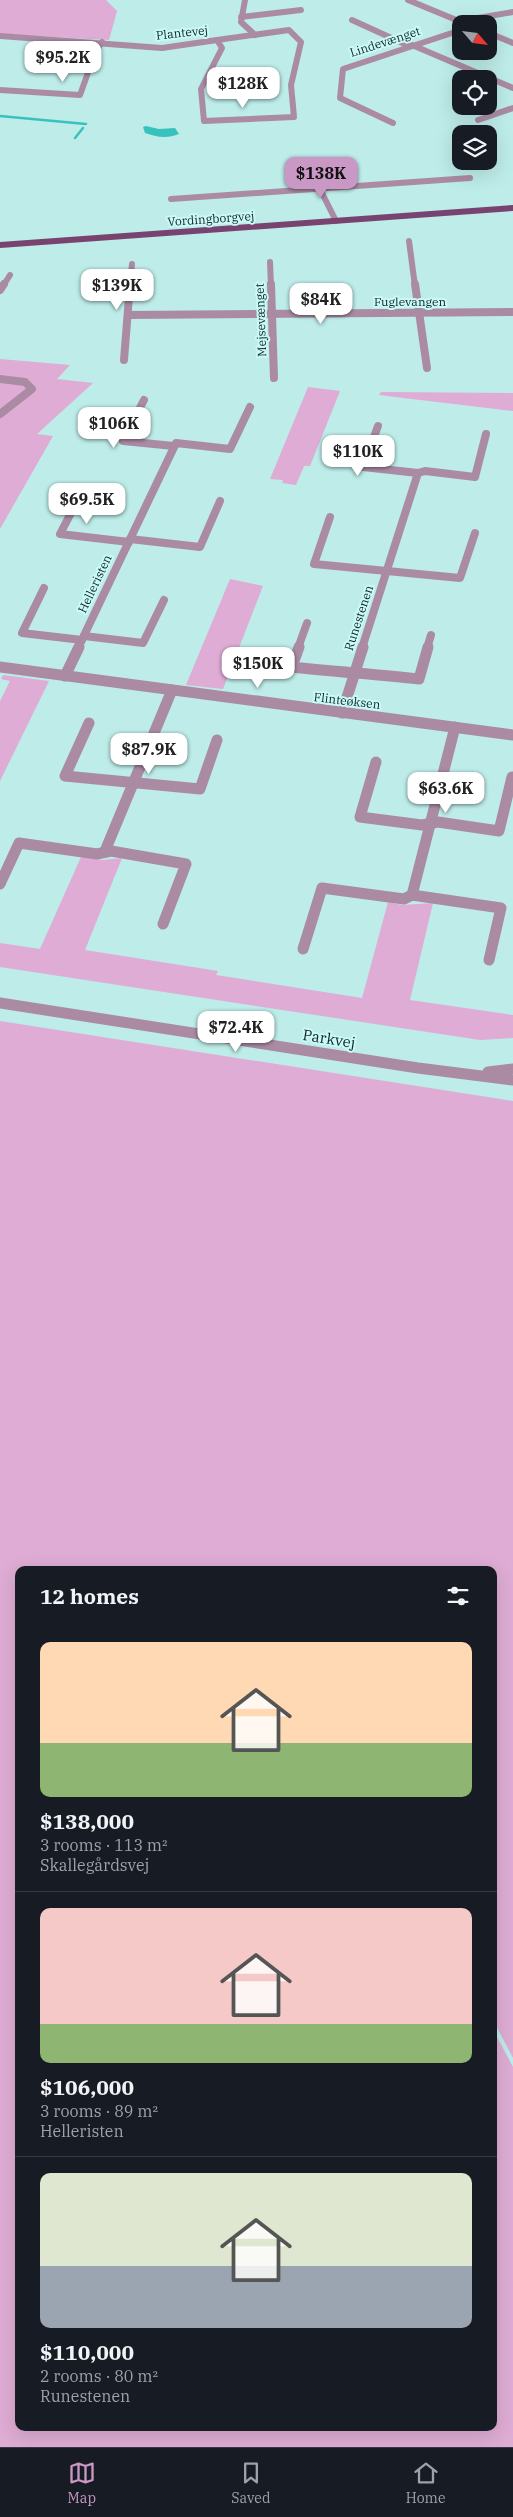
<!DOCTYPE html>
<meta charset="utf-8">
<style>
:root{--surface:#171b24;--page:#20242c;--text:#f1f3f6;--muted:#9ea1a6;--line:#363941;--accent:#c998c5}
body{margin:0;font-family:"IBM Plex Serif",serif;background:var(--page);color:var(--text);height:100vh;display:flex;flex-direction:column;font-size:19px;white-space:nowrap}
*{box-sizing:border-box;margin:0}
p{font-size:16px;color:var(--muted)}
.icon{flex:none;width:28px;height:28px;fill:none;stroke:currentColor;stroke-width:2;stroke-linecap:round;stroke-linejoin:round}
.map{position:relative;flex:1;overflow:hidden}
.drawer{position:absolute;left:15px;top:1566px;width:482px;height:865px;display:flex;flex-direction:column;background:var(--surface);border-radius:10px;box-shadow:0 5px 20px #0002}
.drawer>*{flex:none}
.needle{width:32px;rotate:118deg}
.fabs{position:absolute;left:452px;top:15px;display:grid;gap:10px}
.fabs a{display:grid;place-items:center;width:45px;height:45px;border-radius:10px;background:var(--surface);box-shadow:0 5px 20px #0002;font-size:25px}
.price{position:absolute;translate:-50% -42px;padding:0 11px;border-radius:10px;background:#fff;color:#222;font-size:16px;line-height:32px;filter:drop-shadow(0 1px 2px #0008)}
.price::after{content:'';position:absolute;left:50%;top:30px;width:15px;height:11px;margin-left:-8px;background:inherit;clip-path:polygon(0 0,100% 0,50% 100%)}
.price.selected{background:var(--accent);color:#111}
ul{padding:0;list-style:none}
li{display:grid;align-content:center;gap:10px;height:265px;padding:0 25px}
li+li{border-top:1px solid var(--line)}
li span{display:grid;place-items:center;height:155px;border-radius:10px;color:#555}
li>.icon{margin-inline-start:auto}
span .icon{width:90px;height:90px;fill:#fffc;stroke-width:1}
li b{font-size:21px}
h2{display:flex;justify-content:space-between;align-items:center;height:60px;padding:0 25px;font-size:21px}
.menu{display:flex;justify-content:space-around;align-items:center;height:70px;border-top:1px solid var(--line);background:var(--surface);font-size:14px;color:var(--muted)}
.menu a{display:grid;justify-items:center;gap:2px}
.menu .selected{color:var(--accent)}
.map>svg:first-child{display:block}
.green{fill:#deacd4}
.water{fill:#38c2be}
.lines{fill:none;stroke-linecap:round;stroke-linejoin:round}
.stream{stroke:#38c2be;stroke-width:2.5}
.minor-far2{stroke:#ab8ba4;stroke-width:6}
.minor-far1{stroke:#ab8ba4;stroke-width:8}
.minor{stroke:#ab8ba4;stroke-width:11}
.major{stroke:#794370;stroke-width:6}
.labels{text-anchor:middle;stroke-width:4;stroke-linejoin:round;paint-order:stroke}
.far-street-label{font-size:12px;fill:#122524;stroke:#cafaf7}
.street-label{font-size:15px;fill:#122524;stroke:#cafaf7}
</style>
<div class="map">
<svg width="513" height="2447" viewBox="0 0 513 2447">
<rect width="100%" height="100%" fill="#bdece9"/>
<g class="green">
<polygon points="0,0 106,0 117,11 109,40 0,34"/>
<polygon points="0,359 70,365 57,379 93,383 37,434 53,436 0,529"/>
<polygon points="308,387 340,391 310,466 304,466 296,485 282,483 283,480 270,479"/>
<polygon points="381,392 513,393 513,411 379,395"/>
<polygon points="230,579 263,586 223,689 186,685"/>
<polygon points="3,675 49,681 0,781 0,701 10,681 1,679"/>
<polygon points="81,857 103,860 122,858 85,950 218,971 216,975 362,998 388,902 402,905 433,903 410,1000 513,1015 513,1038 480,1040 0,967 0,943 40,949"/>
<polygon points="0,1021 513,1101 513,2058 494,2022 494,1570 19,1570 19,2428 494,2428 494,2031 513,2067 513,2447 0,2447"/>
</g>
<path class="water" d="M146,126L159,129L175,128L179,134C167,139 156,137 145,133L143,127Z"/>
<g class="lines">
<g class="stream">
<polyline points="0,116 86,124"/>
<polyline points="75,138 83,128"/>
</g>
<g class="minor-far2">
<polyline points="245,0 241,22 255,35"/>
<polyline points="408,0 466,24"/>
<polyline points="241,17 301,10"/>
<polyline points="352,20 409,46"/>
<polyline points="460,21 513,12"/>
<polygon points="289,30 301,42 291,85 294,117 204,121 201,89 222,48 217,40"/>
<polyline points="489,33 513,43"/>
<polyline points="0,36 162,48 217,40"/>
<polyline points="412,45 513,88"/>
<polyline points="29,59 92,63"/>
<polyline points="0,90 80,95 95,53 102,42"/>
<polyline points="478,120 513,108"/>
<polyline points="393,123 340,98 343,69 461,30"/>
<polyline points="320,189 336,221"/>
<polyline points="171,199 470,178"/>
<polyline points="409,241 415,286"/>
<polyline points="270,262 271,286"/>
<polyline points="3,286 10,275"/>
<polyline points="130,286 132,264"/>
</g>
<g class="minor-far1">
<polyline points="271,284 274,378"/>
<polyline points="415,284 427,368"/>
<polyline points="0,290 4,284"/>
<polyline points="128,315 513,312"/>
<polyline points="124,360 130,284"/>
<polyline points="0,379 25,382 32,389 0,414"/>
<polyline points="144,400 123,441 174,446"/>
<polyline points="378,426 363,467 418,473"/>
<polyline points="84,488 60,534 129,542"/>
<polyline points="330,517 314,564 460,578 475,533"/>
<polyline points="130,539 200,547 220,501"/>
<polyline points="44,588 22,633 82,640"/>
<polyline points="84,636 143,643 164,600"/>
<polyline points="78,648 176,443 230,449 250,407"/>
<polyline points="298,648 307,623"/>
<polyline points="362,648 418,473 425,471 475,477 486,434"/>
<polyline points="427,648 431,635"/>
</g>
<g class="minor">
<path d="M299,647L292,667C335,672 376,674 419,679L428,647"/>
<polyline points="0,667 513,735"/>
<polyline points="65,676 79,647"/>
<polyline points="342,713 363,647"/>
<polyline points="89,723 65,776 200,789 217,740"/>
<polyline points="376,762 360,817 422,825 438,822 499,831 512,777"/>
<polyline points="105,851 172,690"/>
<polyline points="0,884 19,843 97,854 111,851 186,864 163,924"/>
<polyline points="412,895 455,727"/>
<polyline points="303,949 322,888 404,899 412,895 501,908 489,960"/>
<polyline points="0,1003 418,1068 513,1080"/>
<polyline points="488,1072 513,1069"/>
</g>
<polyline class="major" points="0,245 513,208"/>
</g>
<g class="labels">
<g class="far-street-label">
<text transform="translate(182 33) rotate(-6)" y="4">Plantevej</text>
<text transform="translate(385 42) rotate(-18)" y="4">Lindevænget</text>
<text transform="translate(211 219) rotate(-4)" y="4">Vordingborgvej</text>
<text x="410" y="306">Fuglevangen</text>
<text transform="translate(261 320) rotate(-92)" y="4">Mejsevænget</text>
<text transform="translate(95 584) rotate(-65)" y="4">Helleristen</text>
<text transform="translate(359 618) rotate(-72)" y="4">Runestenen</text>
<text transform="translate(347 701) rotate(7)" y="4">Flinteøksen</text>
</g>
<g class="street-label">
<text transform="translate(329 1039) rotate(9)" y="5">Parkvej</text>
</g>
</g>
</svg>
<div class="fabs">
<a><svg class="needle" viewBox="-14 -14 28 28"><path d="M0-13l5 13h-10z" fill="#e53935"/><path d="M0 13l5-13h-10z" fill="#9ea1a6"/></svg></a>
<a><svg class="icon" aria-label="locate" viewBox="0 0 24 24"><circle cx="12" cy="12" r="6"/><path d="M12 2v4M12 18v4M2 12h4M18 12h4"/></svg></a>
<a><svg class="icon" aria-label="layers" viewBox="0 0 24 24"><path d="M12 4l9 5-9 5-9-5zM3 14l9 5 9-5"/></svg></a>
</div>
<b class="price" style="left:63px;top:83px">$95.2K</b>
<b class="price" style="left:243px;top:109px">$128K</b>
<b class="price selected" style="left:321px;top:199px">$138K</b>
<b class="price" style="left:117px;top:311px">$139K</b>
<b class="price" style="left:321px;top:325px">$84K</b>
<b class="price" style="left:114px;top:449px">$106K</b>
<b class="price" style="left:358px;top:477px">$110K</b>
<b class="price" style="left:87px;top:525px">$69.5K</b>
<b class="price" style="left:258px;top:689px">$150K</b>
<b class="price" style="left:149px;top:775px">$87.9K</b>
<b class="price" style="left:446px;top:814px">$63.6K</b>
<b class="price" style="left:236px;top:1053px">$72.4K</b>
<section class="drawer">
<h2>12 homes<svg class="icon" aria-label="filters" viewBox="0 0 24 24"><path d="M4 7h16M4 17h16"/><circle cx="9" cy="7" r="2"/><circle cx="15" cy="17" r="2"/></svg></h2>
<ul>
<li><span style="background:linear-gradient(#ffd9b3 65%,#8fb573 0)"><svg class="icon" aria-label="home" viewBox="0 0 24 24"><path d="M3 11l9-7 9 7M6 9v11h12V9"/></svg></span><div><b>$138,000</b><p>3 rooms · 113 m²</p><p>Skallegårdsvej</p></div></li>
<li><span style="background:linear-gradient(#f6c9c9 75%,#8fb573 0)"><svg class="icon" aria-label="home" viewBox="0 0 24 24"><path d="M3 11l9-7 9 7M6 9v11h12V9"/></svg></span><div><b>$106,000</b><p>3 rooms · 89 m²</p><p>Helleristen</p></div></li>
<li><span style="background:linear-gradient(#dfe7d0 60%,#9aa5b1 0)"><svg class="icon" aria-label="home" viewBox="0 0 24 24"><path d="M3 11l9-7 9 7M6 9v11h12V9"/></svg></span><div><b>$110,000</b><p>2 rooms · 80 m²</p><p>Runestenen</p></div></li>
</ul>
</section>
</div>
<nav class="menu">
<a class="selected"><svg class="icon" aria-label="map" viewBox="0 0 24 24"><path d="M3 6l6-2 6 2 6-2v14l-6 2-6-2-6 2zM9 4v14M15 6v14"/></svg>Map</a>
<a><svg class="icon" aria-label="saved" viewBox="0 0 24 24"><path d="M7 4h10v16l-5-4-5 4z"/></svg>Saved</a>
<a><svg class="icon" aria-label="home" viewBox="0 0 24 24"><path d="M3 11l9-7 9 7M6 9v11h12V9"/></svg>Home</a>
</nav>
